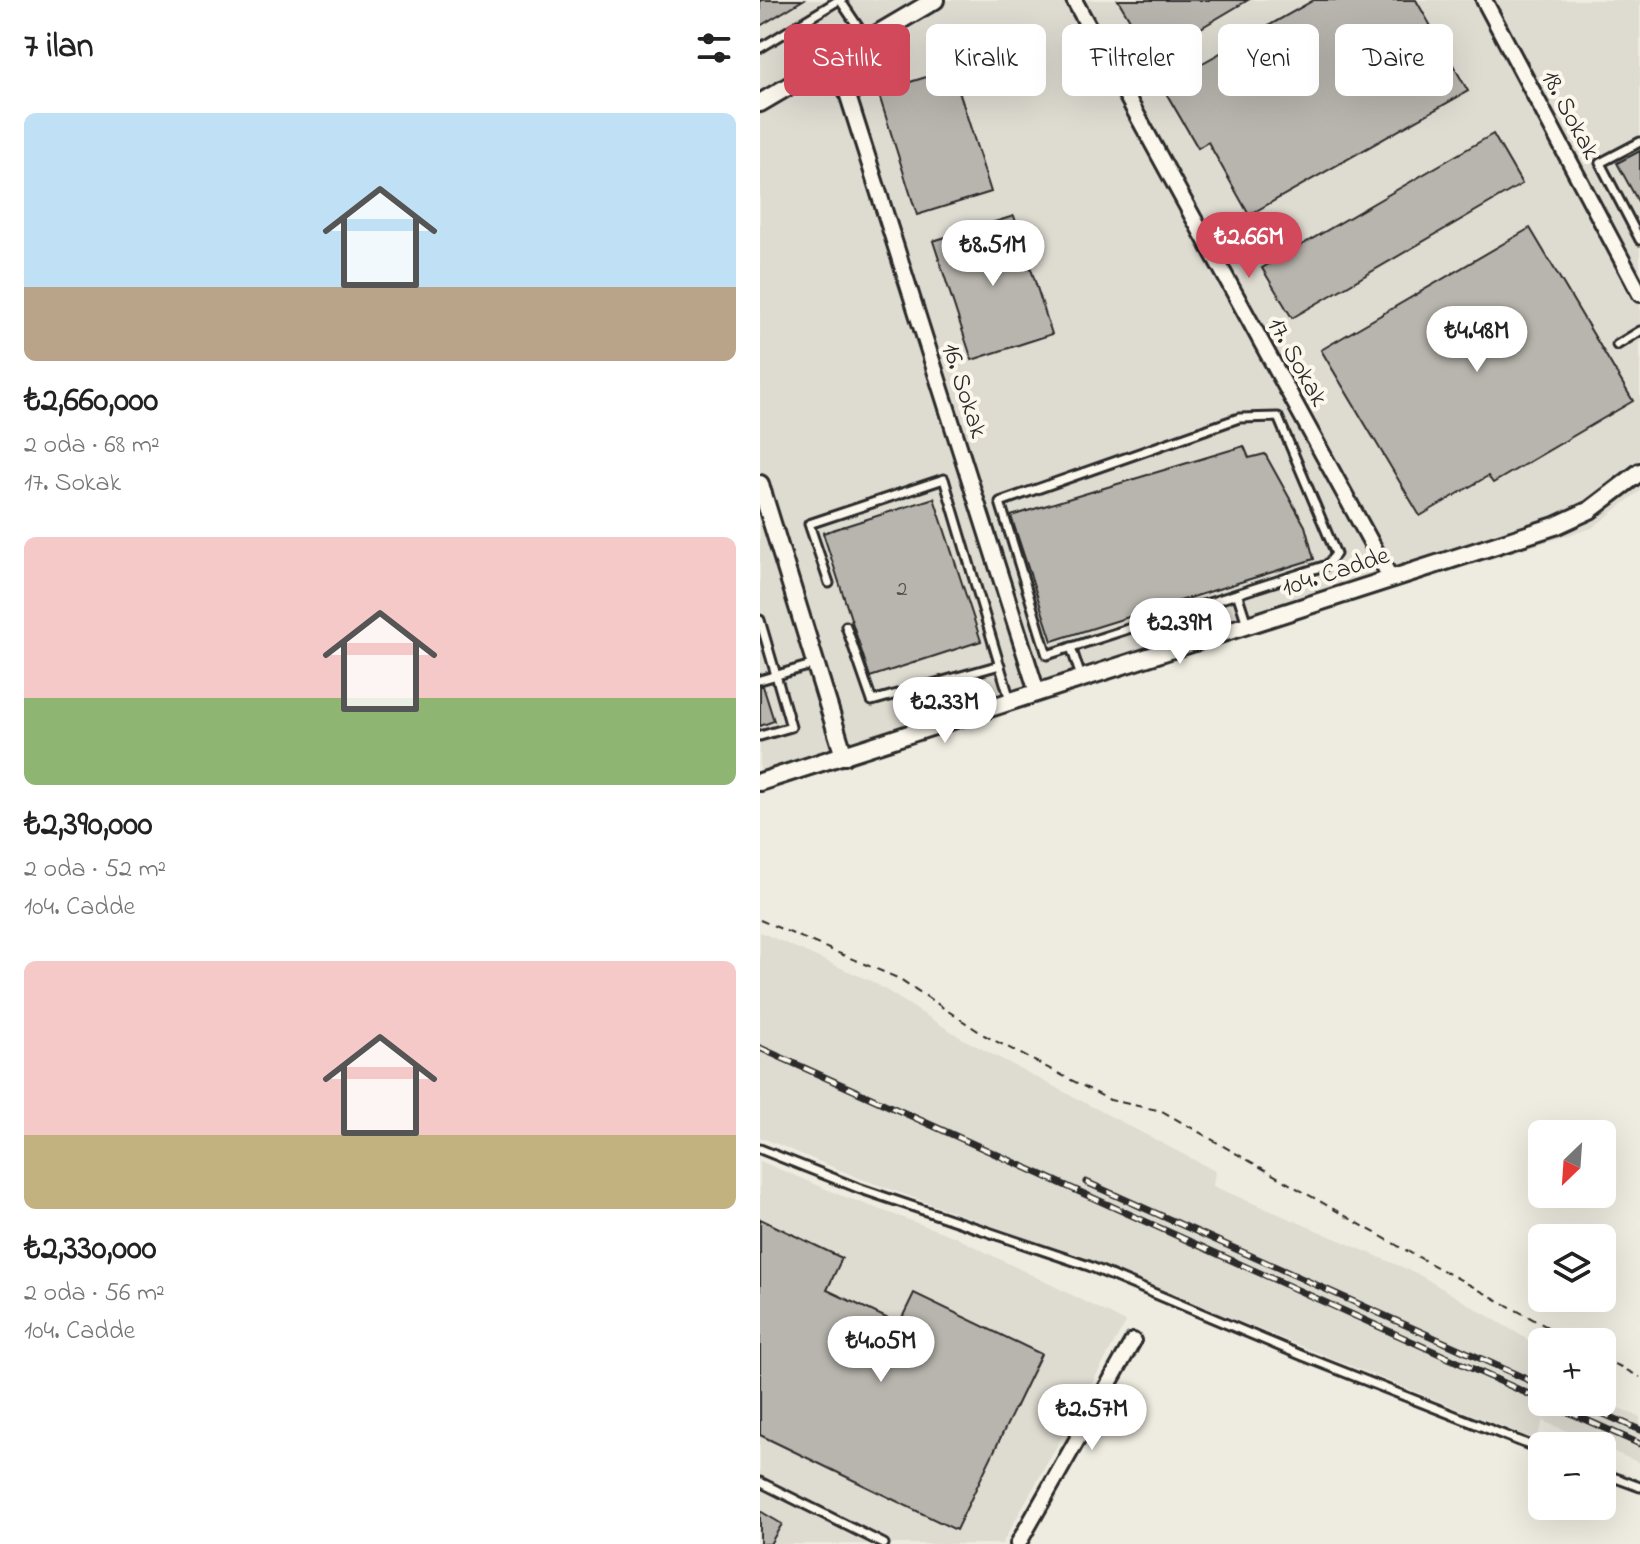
<!DOCTYPE html>
<html lang="tr">
<meta charset="utf-8">
<style>
:root{--surface:#fff;--page:#f6f6f6;--text:#222;--muted:#767676;--accent:#d1495b}
body{margin:0;font-family:"Indie Flower",sans-serif;background:var(--page);color:var(--text);height:100vh;display:flex;flex-direction:column;font-size:30px;white-space:nowrap}
*{box-sizing:border-box;margin:0}
p{font-size:26px;color:var(--muted)}
.icon{flex:none;width:44px;height:44px;fill:none;stroke:currentColor;stroke-width:2;stroke-linecap:round;stroke-linejoin:round}
.map{position:relative;flex:1;overflow:hidden}
.sheet{display:flex;flex-direction:column;background:var(--surface);width:760px}
.sheet>*{flex:none}
.top-card{position:absolute;left:24px;top:24px;width:736px;height:72px;display:flex;gap:16px}
.needle{width:52px;rotate:205deg}
.fabs{position:absolute;left:768px;top:1120px;display:grid;gap:16px}
.fabs a{display:grid;place-items:center;width:88px;height:88px;border-radius:12px;background:var(--surface);box-shadow:0 8px 32px #0002;font-size:40px}
.price{position:absolute;translate:-50% -68px;padding:0 18px;border-radius:28px;background:#fff;color:#222;font-size:26px;line-height:52px;filter:drop-shadow(0 2px 4px #0008)}
.price::after{content:'';position:absolute;left:50%;top:48px;width:24px;height:18px;margin-left:-12px;background:inherit;clip-path:polygon(0 0,100% 0,50% 100%)}
.price.selected{background:var(--accent);color:#fff}
ul{padding:0;list-style:none}
li{display:grid;align-content:center;gap:16px;height:424px;padding:0 24px}
li span{display:grid;place-items:center;height:248px;border-radius:12px;color:#555}
li>.icon{margin-inline-start:auto}
span .icon{width:144px;height:144px;fill:#fffc;stroke-width:1}
li b{font-size:34px}
h2{display:flex;justify-content:space-between;align-items:center;height:96px;padding:0 24px;font-size:34px}
.chip{padding:0 28px;border-radius:12px;background:var(--surface);box-shadow:0 8px 32px #0002;font-size:28px;line-height:72px}
.chip.selected{background:var(--accent);color:#fff}
main{display:flex;flex:1;min-height:0}
.map>svg:first-child{display:block}
.built{fill:#dedbd1}
.building{fill:#b8b5ae;stroke:#2b2b2b;stroke-width:2}
.lines{fill:none;stroke-linecap:round;stroke-linejoin:round}
.service-casing{stroke:#2b2b2b;stroke-width:13}
.minor-casing{stroke:#2b2b2b;stroke-width:20}
.tertiary-casing{stroke:#2b2b2b;stroke-width:22}
.path{stroke:#2b2b2b;stroke-width:2;stroke-dasharray:8 6;stroke-linecap:butt}
.service{stroke:#fbf7ec;stroke-width:7}
.minor{stroke:#fbf7ec;stroke-width:14}
.tertiary{stroke:#fbf7ec;stroke-width:16}
.rail-casing{stroke:#2b2b2b;stroke-width:7}
.rail{stroke:#fbf7ec;stroke-width:4;stroke-dasharray:12;stroke-linecap:butt}
.labels{text-anchor:middle;stroke-width:8;stroke-linejoin:round;paint-order:stroke}
.number-label{font-size:22px;fill:#4e4e4c}
.street-label{font-size:26px;fill:#2b2b2b;stroke:#fbf7ec}
</style>
<main>
<section class="sheet">
<h2>7 ilan<svg class="icon" aria-label="filters" viewBox="0 0 24 24"><path d="M4 7h16M4 17h16"/><circle cx="9" cy="7" r="2"/><circle cx="15" cy="17" r="2"/></svg></h2>
<ul>
<li><span style="background:linear-gradient(#bfe0f5 70%,#b9a48a 0)"><svg class="icon" aria-label="home" viewBox="0 0 24 24"><path d="M3 11l9-7 9 7M6 9v11h12V9"/></svg></span><div><b>₺2,660,000</b><p>2 oda · 68 m²</p><p>17. Sokak</p></div></li>
<li><span style="background:linear-gradient(#f6c9c9 65%,#8fb573 0)"><svg class="icon" aria-label="home" viewBox="0 0 24 24"><path d="M3 11l9-7 9 7M6 9v11h12V9"/></svg></span><div><b>₺2,390,000</b><p>2 oda · 52 m²</p><p>104. Cadde</p></div></li>
<li><span style="background:linear-gradient(#f6c9c9 70%,#c2b280 0)"><svg class="icon" aria-label="home" viewBox="0 0 24 24"><path d="M3 11l9-7 9 7M6 9v11h12V9"/></svg></span><div><b>₺2,330,000</b><p>2 oda · 56 m²</p><p>104. Cadde</p></div></li>
</ul>
</section>
<div class="map">
<svg width="880" height="1544" viewBox="0 0 880 1544">
<rect width="100%" height="100%" fill="#eeebe0"/>
<filter id="ink" filterUnits="userSpaceOnUse"><feTurbulence type="fractalNoise" baseFrequency=".0125" numOctaves="2"/><feDisplacementMap in="SourceGraphic" scale="16" xChannelSelector="R" yChannelSelector="G"/><feConvolveMatrix kernelMatrix="1 2 1 2 8 2 1 2 1" color-interpolation-filters="sRGB"/></filter>
<g filter="url(#ink)">
<g class="built">
<polygon points="0,0 880,0 880,491 832,528 0,782"/>
<polygon points="0,932 113,982 203,1039 455,1171 453,1186 656,1273 782,1348 782,1402 842,1401 880,1417 880,1463 783,1421 776,1440 321,1258 99,1178 0,1137"/>
<polygon points="0,1161 80,1195 193,1236 366,1322 242,1544 0,1544"/>
</g>
<g class="building">
<polygon points="0,0 43,0 0,26"/>
<polygon points="358,0 488,0 392,57"/>
<polygon points="554,0 656,0 708,91 489,215 448,142 438,148 402,86"/>
<polygon points="192,69 231,192 157,215 118,92"/>
<polygon points="733,134 762,184 532,318 502,268"/>
<polygon points="880,151 880,205 857,163"/>
<polygon points="254,216 292,334 212,360 173,241"/>
<polygon points="770,228 873,401 733,483 728,476 660,516 561,350"/>
<polygon points="484,446 489,458 505,454 545,526 554,559 292,641 251,516"/>
<polygon points="174,498 221,641 110,677 63,533"/>
<polygon points="0,686 3,686 14,721 0,726"/>
<polygon points="0,1219 82,1258 67,1290 139,1324 154,1293 281,1354 196,1530 0,1435"/>
<polygon points="0,1511 22,1524 10,1544 0,1544"/>
</g>
<g class="lines">
<g class="service-casing">
<g id="service">
<polyline points="80,0 107,40"/>
<polyline points="0,48 79,0"/>
<polyline points="880,142 840,163 880,240"/>
<polyline points="857,345 880,331"/>
<polygon points="518,417 576,554 567,565 287,655 240,502 479,418"/>
<polyline points="69,583 49,524 184,479 250,700"/>
<polyline points="478,596 487,624"/>
<polyline points="0,620 31,727 0,736"/>
<polyline points="86,626 112,701 240,665"/>
<polyline points="311,647 321,677"/>
<polyline points="0,680 55,664"/>
<polyline points="0,1149 98,1188 329,1266 543,1356 782,1450"/>
<polyline points="842,1473 880,1487"/>
<polyline points="0,1482 124,1544"/>
</g>
</g>
<g class="minor-casing">
<g id="minor">
<polyline points="314,0 630,577"/>
<polyline points="724,0 880,294"/>
<polyline points="76,58 277,692"/>
<polyline points="258,1544 373,1341"/>
</g>
</g>
<g class="tertiary-casing">
<g id="tertiary">
<polyline points="0,103 175,0"/>
<polyline points="0,484 84,756"/>
<polyline points="0,782 795,526 830,510 880,472"/>
</g>
</g>
<g class="path">
<polyline points="0,920 140,979 224,1035 350,1100 402,1111 638,1246 815,1342"/>
<polyline points="842,1357 880,1377"/>
</g>
<use href="#service" class="service"/>
<use href="#minor" class="minor"/>
<use href="#tertiary" class="tertiary"/>
<g class="rail-casing">
<g id="rail">
<polyline points="0,1048 782,1400"/>
<polyline points="326,1182 782,1386"/>
<polyline points="786,1402 880,1444"/>
<polyline points="817,1402 880,1430"/>
</g>
</g>
<use href="#rail" class="rail"/>
</g>
</g>
<g class="labels">
<g class="number-label">
<text x="142" y="595">2</text>
</g>
<g class="street-label">
<text transform="translate(812 114) rotate(62)" y="9">18. Sokak</text>
<text transform="translate(539 361) rotate(61)" y="9">17. Sokak</text>
<text transform="translate(206 390) rotate(72)" y="9">16. Sokak</text>
<text transform="translate(575 570) rotate(-18)" y="9">104. Cadde</text>
</g>
</g>
</svg>
<div class="fabs">
<a><svg class="needle" viewBox="-14 -14 28 28"><path d="M0-13l5 13h-10z" fill="#e53935"/><path d="M0 13l5-13h-10z" fill="#767676"/></svg></a>
<a><svg class="icon" aria-label="layers" viewBox="0 0 24 24"><path d="M12 4l9 5-9 5-9-5zM3 14l9 5 9-5"/></svg></a>
<a>+</a>
<a>−</a>
</div>
<b class="price selected" style="left:489px;top:280px">₺2.66M</b>
<b class="price" style="left:233px;top:288px">₺8.51M</b>
<b class="price" style="left:717px;top:374px">₺4.48M</b>
<b class="price" style="left:420px;top:666px">₺2.39M</b>
<b class="price" style="left:185px;top:745px">₺2.33M</b>
<b class="price" style="left:121px;top:1384px">₺4.05M</b>
<b class="price" style="left:332px;top:1452px">₺2.57M</b>
<div class="top-card">
<a class="chip selected">Satılık</a>
<a class="chip">Kiralık</a>
<a class="chip">Filtreler</a>
<a class="chip">Yeni</a>
<a class="chip">Daire</a>
</div>
</div>
</main>
